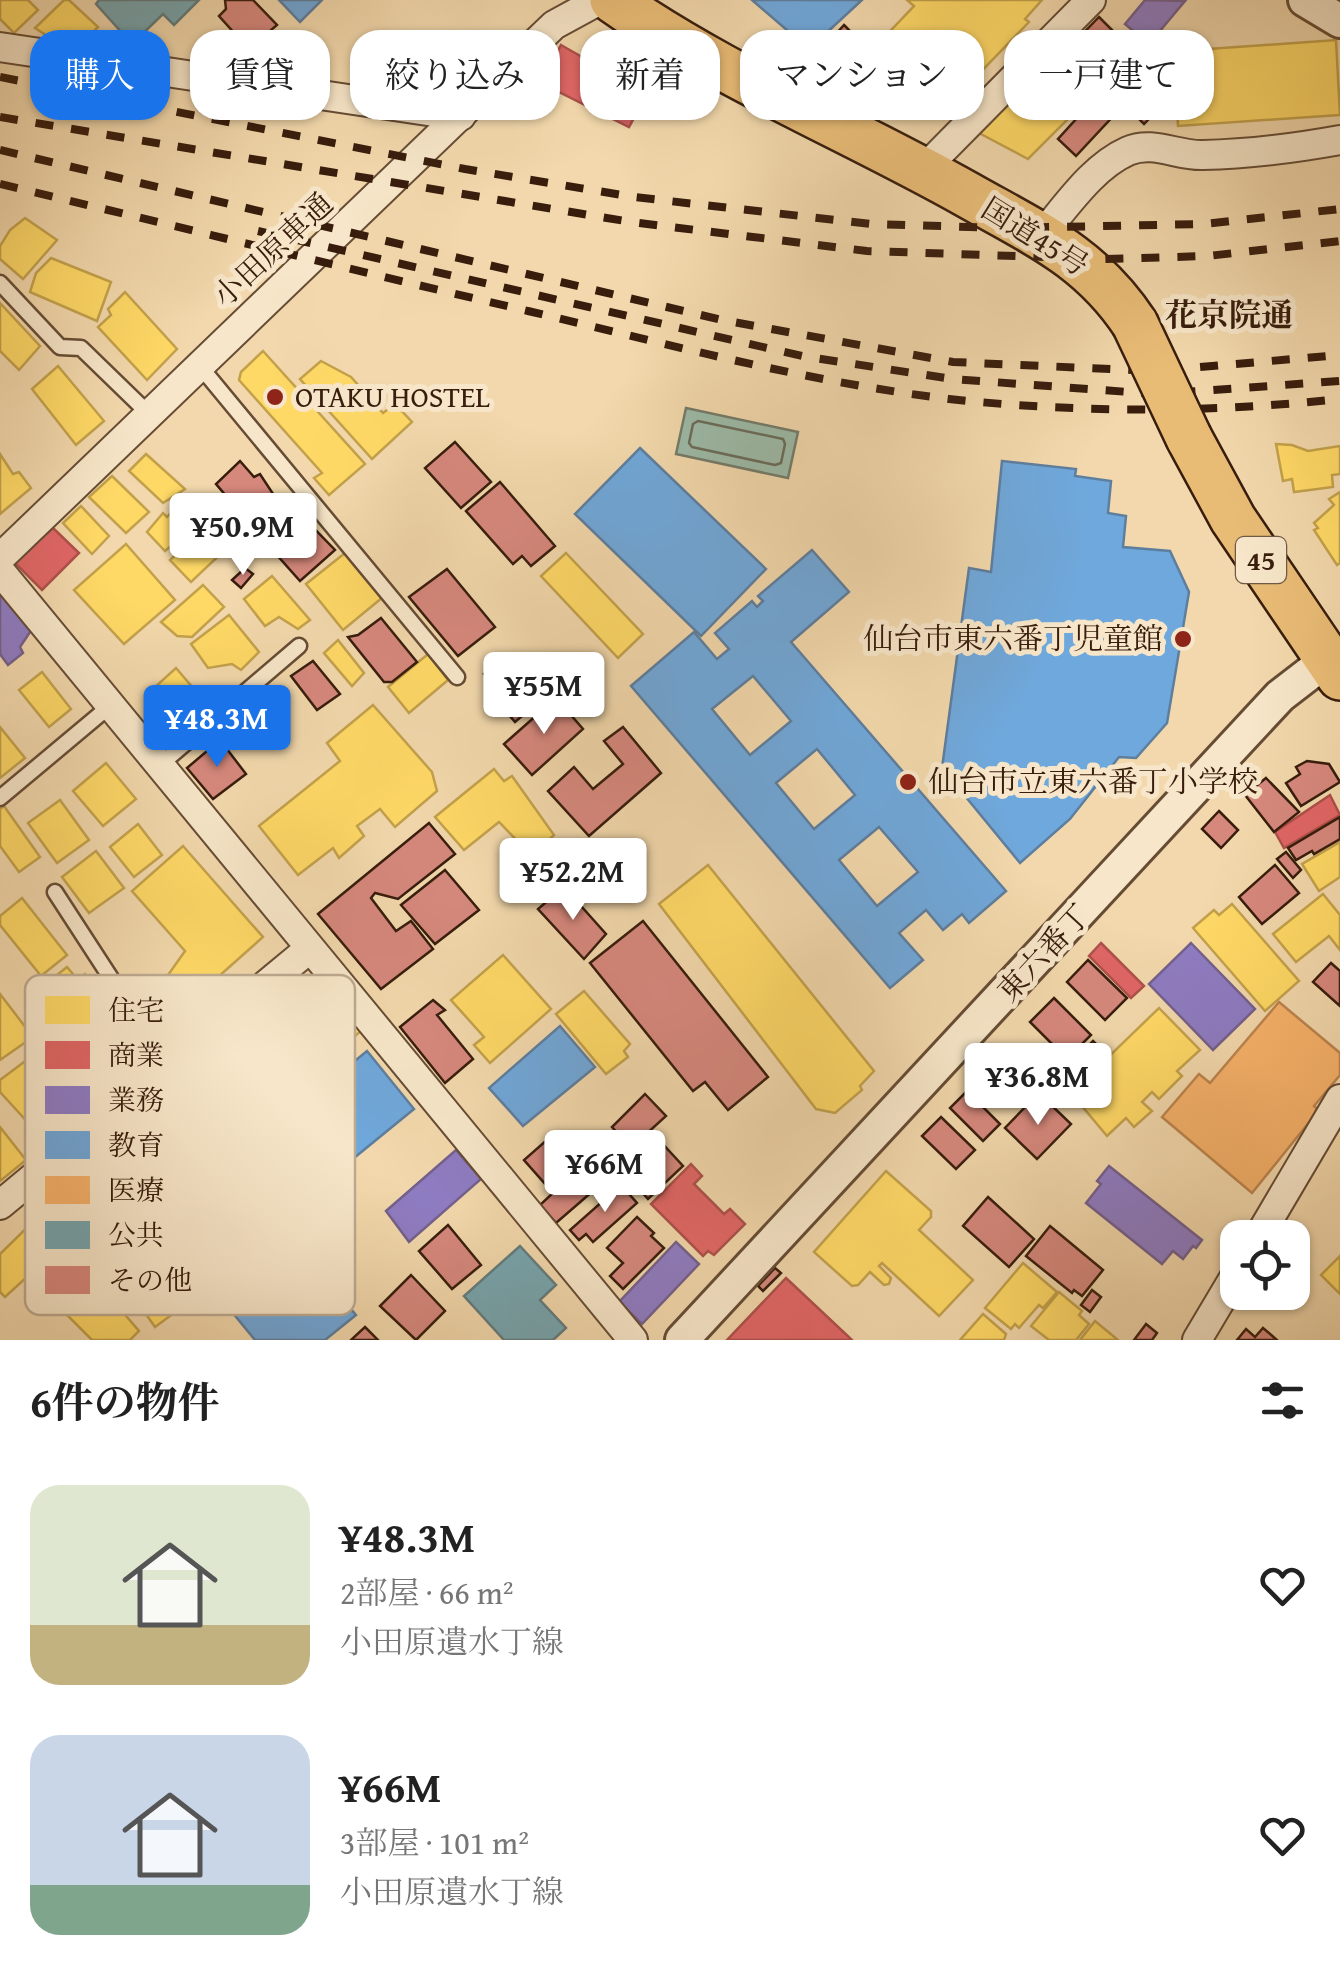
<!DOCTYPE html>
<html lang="ja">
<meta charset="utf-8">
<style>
:root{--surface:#fff;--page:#f2f2f2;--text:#222;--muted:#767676;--accent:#1a73e8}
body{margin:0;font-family:"Gentium Book Plus","Noto Serif JP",serif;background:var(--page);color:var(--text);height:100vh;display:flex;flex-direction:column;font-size:38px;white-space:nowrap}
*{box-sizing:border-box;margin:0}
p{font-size:32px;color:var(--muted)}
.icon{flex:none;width:55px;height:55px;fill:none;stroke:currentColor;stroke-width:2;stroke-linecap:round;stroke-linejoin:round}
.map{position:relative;height:1340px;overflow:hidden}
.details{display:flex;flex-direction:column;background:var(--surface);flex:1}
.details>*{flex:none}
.guide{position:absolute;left:30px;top:30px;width:1280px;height:90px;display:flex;gap:20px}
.fabs{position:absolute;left:1220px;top:1220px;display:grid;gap:20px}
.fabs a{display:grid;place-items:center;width:90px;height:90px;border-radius:20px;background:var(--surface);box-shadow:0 2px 8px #0004;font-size:50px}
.price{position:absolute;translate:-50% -85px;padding:0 22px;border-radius:10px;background:#fff;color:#222;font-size:32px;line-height:65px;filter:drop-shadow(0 2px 5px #0008)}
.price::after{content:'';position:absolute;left:50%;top:60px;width:30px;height:22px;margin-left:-15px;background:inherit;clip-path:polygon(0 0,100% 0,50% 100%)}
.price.active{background:var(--accent);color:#fff}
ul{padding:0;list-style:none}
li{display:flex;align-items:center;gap:30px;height:250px;padding:0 30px}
li span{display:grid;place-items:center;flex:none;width:280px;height:200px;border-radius:30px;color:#555}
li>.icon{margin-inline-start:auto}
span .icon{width:120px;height:120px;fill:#fffc;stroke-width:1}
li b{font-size:42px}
h2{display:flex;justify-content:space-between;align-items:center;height:120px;padding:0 30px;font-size:42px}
.tag{padding:0 35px;border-radius:30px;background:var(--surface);box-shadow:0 2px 8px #0004;font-size:35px;line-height:90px}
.tag.active{background:var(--accent);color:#fff}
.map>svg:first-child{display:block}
.water{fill:#9cbaa7;stroke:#747b69;stroke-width:2.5}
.homes{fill:#ffd966;stroke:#c3a14b;stroke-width:2.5}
.shops{fill:#e06666;stroke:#ae504b;stroke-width:2.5}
.offices{fill:#8e7cc3;stroke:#74608c;stroke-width:2.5}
.schools{fill:#6fa8dc;stroke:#5e7e9e;stroke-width:2.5;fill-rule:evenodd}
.health{fill:#f6b26b;stroke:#bd854f;stroke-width:2.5}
.public{fill:#76a5af;stroke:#637c7e;stroke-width:2.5}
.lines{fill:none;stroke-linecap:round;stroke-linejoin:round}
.shore{stroke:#6a6c5a;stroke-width:2.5}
.building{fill:#d6887d;stroke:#381d0d;stroke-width:2.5}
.service-casing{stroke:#664c35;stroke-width:19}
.minor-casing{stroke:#664c35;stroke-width:32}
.tertiary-casing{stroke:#664c35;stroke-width:38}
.trunk-casing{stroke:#381d0d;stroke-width:50}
.service{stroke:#f7e6c9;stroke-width:14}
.minor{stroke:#f7e6c9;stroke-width:28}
.tertiary{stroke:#f7e6c9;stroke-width:32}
.trunk{stroke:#e9bc76;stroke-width:45}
.rail{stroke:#381d0d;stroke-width:8;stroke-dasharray:18 18;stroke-linecap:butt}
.trunk-bridge-casing{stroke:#381d0d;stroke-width:50;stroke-linecap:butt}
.trunk-bridge{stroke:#e9bc76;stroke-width:45}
.poi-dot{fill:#8f2418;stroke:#f7e6c9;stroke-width:4}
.labels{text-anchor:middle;stroke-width:10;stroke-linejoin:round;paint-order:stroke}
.shield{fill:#f7e6c9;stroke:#715945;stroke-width:2.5}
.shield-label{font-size:28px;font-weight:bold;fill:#381d0d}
.street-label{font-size:30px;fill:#381d0d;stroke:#f7e6c9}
.poi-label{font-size:30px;fill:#381d0d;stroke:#f7e6c9;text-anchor:start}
.neighbourhood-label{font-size:32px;font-weight:bold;fill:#381d0d;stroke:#f7e6c9}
.key{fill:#f7e6c9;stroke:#beaa91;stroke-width:2.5}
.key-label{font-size:28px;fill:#381d0d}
</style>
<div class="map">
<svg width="1340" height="1340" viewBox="0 0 1340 1340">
<rect width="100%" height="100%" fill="#f2d8ac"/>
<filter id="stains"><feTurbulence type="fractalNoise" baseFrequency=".002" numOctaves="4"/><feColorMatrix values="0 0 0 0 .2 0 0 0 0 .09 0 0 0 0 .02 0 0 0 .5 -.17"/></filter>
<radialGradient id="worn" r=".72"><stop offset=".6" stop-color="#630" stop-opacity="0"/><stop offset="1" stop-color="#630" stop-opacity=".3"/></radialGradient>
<polygon class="water" points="686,408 798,432 788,478 676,454"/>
<g class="homes">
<polygon points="0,0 28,0 38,10 14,33 0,19"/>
<polygon points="64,0 69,0 98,27 79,46 65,34 57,42 35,28"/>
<polygon points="907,0 1042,0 1025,19 1029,22 940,114 921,96 914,104 879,70 887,62 873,49 914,6"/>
<polygon points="1336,40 1340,115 1178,126 1177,107 1184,107 1180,51"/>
<polygon points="1062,51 1099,88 1028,159 979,133"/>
<polygon points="25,218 57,240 23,279 0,259 0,246 10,230"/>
<polygon points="51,258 111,282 97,321 30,292 36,273"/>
<polygon points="125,292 177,349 147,380 98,327 111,315 108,309"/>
<polygon points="0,303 40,346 19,370 0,351"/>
<polygon points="263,351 365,464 329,495 314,478 322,473 239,380 241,372"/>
<polygon points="321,361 351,377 383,413 395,404 412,422 372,459 300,379"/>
<polygon points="58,366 104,421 76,445 32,389"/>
<polygon points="1276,444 1292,445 1308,451 1340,446 1340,474 1332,475 1333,487 1294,492 1292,479 1283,481"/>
<polygon points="0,454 13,474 19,472 31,488 0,514"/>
<polygon points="146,454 185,489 163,503 129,471"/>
<polygon points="112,476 149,512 126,533 89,497"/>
<polygon points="1340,492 1340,563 1337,565 1314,530 1318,528 1314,523 1334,505 1329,499"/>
<polygon points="178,505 197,524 165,551 147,532 163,513 167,517"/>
<polygon points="81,506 109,536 92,554 63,523"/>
<polygon points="215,534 228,547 191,582 170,560 181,550 189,551 205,536"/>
<polygon points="126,544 175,600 124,644 74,590"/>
<polygon points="345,553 383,597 343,630 306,584"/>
<polygon points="566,553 643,634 618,658 541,576"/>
<polygon points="272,576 310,620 298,629 279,617 265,626 244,599"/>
<polygon points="203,585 224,607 192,637 177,636 161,622"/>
<polygon points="229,615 259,652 241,670 232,664 208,668 191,644"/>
<polygon points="338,640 364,673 352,686 324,653"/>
<polygon points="428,654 448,680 409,713 388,687"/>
<polygon points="176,668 205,702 172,733 162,734 152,724 165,707 155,687"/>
<polygon points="42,672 71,709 49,727 19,690"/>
<polygon points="373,705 432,772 437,791 395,827 380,809 357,826 364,836 339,858 333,848 298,875 259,826 340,761 327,743"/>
<polygon points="0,727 25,758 0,778"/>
<polygon points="106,763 136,799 103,826 73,791"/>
<polygon points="494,769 504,781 512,776 554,835 532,856 499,822 464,850 435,817"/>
<polygon points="60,800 89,840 57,863 28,823"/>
<polygon points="4,806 40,857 19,872 0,846 0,809"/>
<polygon points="138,824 162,855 134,877 110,847"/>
<polygon points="1340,842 1340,877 1319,891 1302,864"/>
<polygon points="183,846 263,937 181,1010 163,990 168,975 185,951 132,891"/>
<polygon points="96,851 124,888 89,913 62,877"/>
<polygon points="708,865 874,1071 860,1086 862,1090 835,1113 816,1109 659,904"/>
<polygon points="1323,894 1340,915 1340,950 1329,936 1296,962 1273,934"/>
<polygon points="22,898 67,955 41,976 0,925 0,916"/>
<polygon points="1232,904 1299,981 1265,1011 1193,928 1214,910 1219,915"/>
<polygon points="503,955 551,1009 490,1063 474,1045 484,1037 451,1000"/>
<polygon points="67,967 78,980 85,974 98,991 70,1013 47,983"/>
<polygon points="301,975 315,990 321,984 362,1030 339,1050 285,989"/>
<polygon points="584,991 630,1044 624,1051 628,1057 606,1074 556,1014"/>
<polygon points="0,994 33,1037 0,1060"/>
<polygon points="1159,1008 1200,1050 1177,1071 1182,1076 1159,1099 1152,1092 1142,1102 1152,1111 1134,1127 1126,1118 1107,1136 1071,1093"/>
<polygon points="24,1062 58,1105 32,1127 0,1092 0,1080"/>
<polygon points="0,1127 26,1160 0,1181"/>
<polygon points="886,1171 931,1211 931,1217 919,1230 973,1280 939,1316 882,1263 879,1266 891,1278 889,1284 884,1285 870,1272 858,1285 852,1286 814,1252"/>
<polygon points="50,1205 79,1233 67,1247 139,1331 130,1340 92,1340 28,1276 5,1297 0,1292 0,1254"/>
<polygon points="1340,1256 1340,1294 1321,1275"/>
<polygon points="1023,1263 1057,1292 1043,1308 1039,1305 1019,1328 1015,1324 1011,1329 985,1308"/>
<polygon points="168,1278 185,1305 155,1327 136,1300"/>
<polygon points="1059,1292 1082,1311 1079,1315 1089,1324 1076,1340 1049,1340 1031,1326"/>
<polygon points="983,1314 1006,1334 1004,1340 960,1340"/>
<polygon points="1095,1321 1118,1340 1080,1340"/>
</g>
<g class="shops">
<polygon points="561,45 647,94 629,127 541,83"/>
<polygon points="53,528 79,553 42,590 13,561"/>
<polygon points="1330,795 1340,815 1284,848 1275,832"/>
<polygon points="1101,943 1144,986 1131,998 1089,956"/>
<polygon points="691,1164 702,1176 694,1184 724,1214 730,1209 745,1224 714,1255 708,1251 703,1256 651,1204"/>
<polygon points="786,1278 852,1340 727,1340"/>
</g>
<g class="offices">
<polygon points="1145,0 1185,1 1149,44 1125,24"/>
<polygon points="0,591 32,629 20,647 23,653 8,665 0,654"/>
<polygon points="1191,943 1255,1009 1213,1050 1149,984"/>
<polygon points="456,1150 481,1179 409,1242 386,1211"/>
<polygon points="1109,1166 1202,1240 1196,1248 1193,1246 1183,1259 1173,1251 1162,1264 1086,1203 1101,1184 1097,1181"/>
<polygon points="676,1242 699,1264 642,1324 619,1302"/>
</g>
<g class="schools">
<polygon points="279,0 322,0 300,22"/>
<polygon points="752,0 862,0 809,49"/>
<polygon points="640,448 766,569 701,636 575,514"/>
<polygon points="1002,461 1076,469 1075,476 1111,481 1108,513 1126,516 1123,547 1170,551 1189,592 1167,723 1136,758 1119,757 1070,819 1020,863 942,768 969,568 991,572"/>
<path d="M812,550L849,592L791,642L1006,891L969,923L962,914L943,930L926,910L899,933L923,960L890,988L631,686L694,632L717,659L729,649L715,633L752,601L757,607L763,601L758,596ZM753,676L791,721L750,755L712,709ZM817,749L855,795L814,829L776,783ZM879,827L918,872L877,906L839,860Z"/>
<polygon points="560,1026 595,1067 523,1126 489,1088"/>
<polygon points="367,1051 414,1109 278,1220 356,1315 325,1340 255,1340 158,1222"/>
</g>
<polygon class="health" points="1279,1002 1340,1053 1340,1075 1314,1106 1319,1110 1252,1193 1162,1117 1199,1074 1210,1083"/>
<g class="public">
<polygon points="99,0 199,0 174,25 163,14 132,44 96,4"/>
<polygon points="520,1246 556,1285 540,1300 566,1328 553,1340 504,1340 464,1296"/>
</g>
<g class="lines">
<polygon class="shore" points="698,421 783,439 785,444 781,463 775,465 692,447 689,443 693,424"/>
</g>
<g class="building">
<polygon points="225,0 253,0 277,25 263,37 271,50 248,74 237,58 245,48 233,38 236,35 219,16 226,9"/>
<polygon points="1099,17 1137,55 1106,86 1068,49"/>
<polygon points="844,25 864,45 847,64 826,45"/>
<polygon points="1154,80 1171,96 1144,124 1127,107"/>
<polygon points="1098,95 1117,112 1076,156 1058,139"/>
<polygon points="455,442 491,482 461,508 425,468"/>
<polygon points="240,461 254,477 260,474 283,509 257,532 216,484"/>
<polygon points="500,482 555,546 531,566 522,556 513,564 466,511"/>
<polygon points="300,514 335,550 300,581 268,545"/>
<polygon points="245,568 253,574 241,588 232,580"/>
<polygon points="447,569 495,627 458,656 409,597"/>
<polygon points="381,618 417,662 392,682 384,682 348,637 358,635"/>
<polygon points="505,657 542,699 515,722 487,689 493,684 484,674"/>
<polygon points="313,661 340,694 317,710 291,676"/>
<polygon points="556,698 583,729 532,775 504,744"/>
<polygon points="623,727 661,773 589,836 548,791 574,767 593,789 623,764 604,741"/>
<polygon points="220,740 246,774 213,799 187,768"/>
<polygon points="1307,761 1329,764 1340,782 1301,806 1286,783 1300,774 1296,767"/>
<polygon points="1266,778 1299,812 1274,832 1245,795"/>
<polygon points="1219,811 1238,830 1221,848 1202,829"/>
<polygon points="1340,817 1340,839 1314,854 1312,851 1296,860 1288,848"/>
<polygon points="429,823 455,854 398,899 375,893 371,898 396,931 411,921 433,949 381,989 318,914"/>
<polygon points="1286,852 1301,870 1293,878 1277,859"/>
<polygon points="1275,865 1299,893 1262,924 1239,897"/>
<polygon points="445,870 479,910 435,944 401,905"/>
<polygon points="559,891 573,897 606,934 584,959 538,909"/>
<polygon points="643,921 768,1077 728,1110 705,1082 693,1091 590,963"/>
<polygon points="1088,960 1127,998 1105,1020 1067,982"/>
<polygon points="1331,963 1340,971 1340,1006 1313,982"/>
<polygon points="1054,998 1091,1035 1067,1059 1030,1022"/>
<polygon points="433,1000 445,1010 437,1015 473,1059 445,1083 400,1027"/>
<polygon points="1093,1041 1101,1049 1060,1092 1051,1084"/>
<polygon points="967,1091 1000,1124 983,1141 950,1108"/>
<polygon points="645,1094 666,1116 631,1148 612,1127"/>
<polygon points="1046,1100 1071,1124 1037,1159 1005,1128 1029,1103 1036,1110"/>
<polygon points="941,1117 975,1150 956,1169 922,1136"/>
<polygon points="556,1132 601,1184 556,1223 540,1205 553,1193 524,1160"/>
<polygon points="660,1141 683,1166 648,1199 625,1173"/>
<polygon points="621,1185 637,1203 593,1242 586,1234 579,1240 570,1230"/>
<polygon points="988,1197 1034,1239 1009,1267 963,1226"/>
<polygon points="637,1217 654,1233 651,1236 664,1248 623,1289 610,1276 623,1263 607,1248"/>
<polygon points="448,1225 481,1265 452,1289 419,1251"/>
<polygon points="1050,1226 1103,1270 1082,1296 1074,1290 1072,1293 1026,1256"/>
<polygon points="775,1268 781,1273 763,1291 758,1286"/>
<polygon points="411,1275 445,1311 416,1340 380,1306"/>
<polygon points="1092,1290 1101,1297 1090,1312 1081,1305"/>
<polygon points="1146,1324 1157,1333 1152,1340 1134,1340"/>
<polygon points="365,1327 378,1340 351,1340"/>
<polygon points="1263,1328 1277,1340 1237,1340 1246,1329 1255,1337"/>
</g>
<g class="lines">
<g class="service-casing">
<g id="service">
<polyline points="0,283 60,347 81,348 149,414"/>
<polyline points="199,365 457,677"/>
<polyline points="160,765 299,646"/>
<polyline points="0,798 111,705"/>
<polyline points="55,892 168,1066"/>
</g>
</g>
<g class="minor-casing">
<g id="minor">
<polyline points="0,47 461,116"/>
<polyline points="923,170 1091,0"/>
<path d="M1041,236C1066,207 1092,167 1128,151C1153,140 1177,156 1203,155C1248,154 1296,148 1340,140"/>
<polyline points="0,558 554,25 600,0"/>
<polyline points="0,571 633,1340"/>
<polyline points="0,1205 309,949"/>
<polyline points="1258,1238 1340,1099"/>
<polyline points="1197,1340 1238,1271"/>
</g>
</g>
<g class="tertiary-casing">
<g id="tertiary">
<polyline points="1305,0 1340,21"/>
<polyline points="682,1340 1280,696 1328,659"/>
</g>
</g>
<g class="trunk-casing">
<g id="trunk">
<path d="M613,0C723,77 851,129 968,195C1035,233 1091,257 1135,324"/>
<polyline points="1189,438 1233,519 1340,677"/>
</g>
</g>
<use href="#service" class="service"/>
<use href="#minor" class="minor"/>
<use href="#tertiary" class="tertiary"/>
<use href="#trunk" class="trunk"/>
<g class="rail">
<polyline points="0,77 465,169 634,197 871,224 1005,228 1204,224 1340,209"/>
<polyline points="0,117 631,222 867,251 1104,259 1208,256 1340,241"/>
<polyline points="0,150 722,320 953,362 1154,371 1340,355"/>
<path d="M0,184C176,226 352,270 528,311C667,344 807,382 949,399C1079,413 1210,413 1340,399"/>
<polyline points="258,231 802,356 952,379 1156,394 1340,381"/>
</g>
<g class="trunk-bridge-casing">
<polyline id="trunk-bridge" points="1135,324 1189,438"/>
</g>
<use href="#trunk-bridge" class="trunk-bridge"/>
</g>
<g class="poi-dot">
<circle cx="275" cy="397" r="10"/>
<circle cx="1183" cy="639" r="10"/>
<circle cx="908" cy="782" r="10"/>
</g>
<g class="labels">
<rect class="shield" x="1236" y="537" width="50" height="46" rx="8"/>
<g class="shield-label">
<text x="1261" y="570">45</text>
</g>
<g class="street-label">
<text transform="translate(1035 237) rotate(32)" y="10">国道45号</text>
<text transform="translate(273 250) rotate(-43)" y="10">小田原車通</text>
<text transform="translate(1044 953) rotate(-47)" y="10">東六番丁</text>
</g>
<g class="poi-label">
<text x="295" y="407">OTAKU HOSTEL</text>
<text x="1163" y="649" text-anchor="end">仙台市東六番丁児童館</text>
<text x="928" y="792">仙台市立東六番丁小学校</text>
</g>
<g class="neighbourhood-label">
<text x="1229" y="326">花京院通</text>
</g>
</g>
<rect x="25" y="975" width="330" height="340" rx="15" class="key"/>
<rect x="45" y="996" width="45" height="28" fill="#ffd966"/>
<rect x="45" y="1041" width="45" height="28" fill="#e06666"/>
<rect x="45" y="1086" width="45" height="28" fill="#8e7cc3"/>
<rect x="45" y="1131" width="45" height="28" fill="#6fa8dc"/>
<rect x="45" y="1176" width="45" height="28" fill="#f6b26b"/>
<rect x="45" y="1221" width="45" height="28" fill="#76a5af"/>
<rect x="45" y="1266" width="45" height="28" fill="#d6887d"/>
<g class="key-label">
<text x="108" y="1020">住宅</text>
<text x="108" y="1065">商業</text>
<text x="108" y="1110">業務</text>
<text x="108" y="1155">教育</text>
<text x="108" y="1200">医療</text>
<text x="108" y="1245">公共</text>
<text x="108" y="1290">その他</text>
</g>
<rect width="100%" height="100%" filter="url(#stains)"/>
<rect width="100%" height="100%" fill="url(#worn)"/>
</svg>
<div class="fabs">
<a><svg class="icon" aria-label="locate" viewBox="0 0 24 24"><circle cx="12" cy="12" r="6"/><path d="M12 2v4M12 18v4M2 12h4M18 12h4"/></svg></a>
</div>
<b class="price" style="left:243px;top:578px">¥50.9M</b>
<b class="price" style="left:544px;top:737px">¥55M</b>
<b class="price active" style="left:217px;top:770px">¥48.3M</b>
<b class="price" style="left:573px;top:923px">¥52.2M</b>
<b class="price" style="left:1038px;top:1128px">¥36.8M</b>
<b class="price" style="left:605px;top:1215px">¥66M</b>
<div class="guide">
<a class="tag active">購入</a>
<a class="tag">賃貸</a>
<a class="tag">絞り込み</a>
<a class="tag">新着</a>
<a class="tag">マンション</a>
<a class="tag">一戸建て</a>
</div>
</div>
<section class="details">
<h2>6件の物件<svg class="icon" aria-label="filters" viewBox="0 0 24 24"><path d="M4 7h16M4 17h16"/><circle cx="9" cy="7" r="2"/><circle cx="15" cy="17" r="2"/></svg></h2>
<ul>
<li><span style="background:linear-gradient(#dfe7d0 70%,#c2b280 0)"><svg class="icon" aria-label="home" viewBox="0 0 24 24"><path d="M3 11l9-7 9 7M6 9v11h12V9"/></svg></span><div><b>¥48.3M</b><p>2部屋 · 66 m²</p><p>小田原遺水丁線</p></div><svg class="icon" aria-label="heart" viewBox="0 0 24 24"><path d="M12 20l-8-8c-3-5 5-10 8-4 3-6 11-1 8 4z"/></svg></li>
<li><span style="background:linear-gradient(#c9d6e8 75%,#7fa58c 0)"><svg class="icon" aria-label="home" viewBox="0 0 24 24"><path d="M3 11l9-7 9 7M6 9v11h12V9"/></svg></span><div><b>¥66M</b><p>3部屋 · 101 m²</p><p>小田原遺水丁線</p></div><svg class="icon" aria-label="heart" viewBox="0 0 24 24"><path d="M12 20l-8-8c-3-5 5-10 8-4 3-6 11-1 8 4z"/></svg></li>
</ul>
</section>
